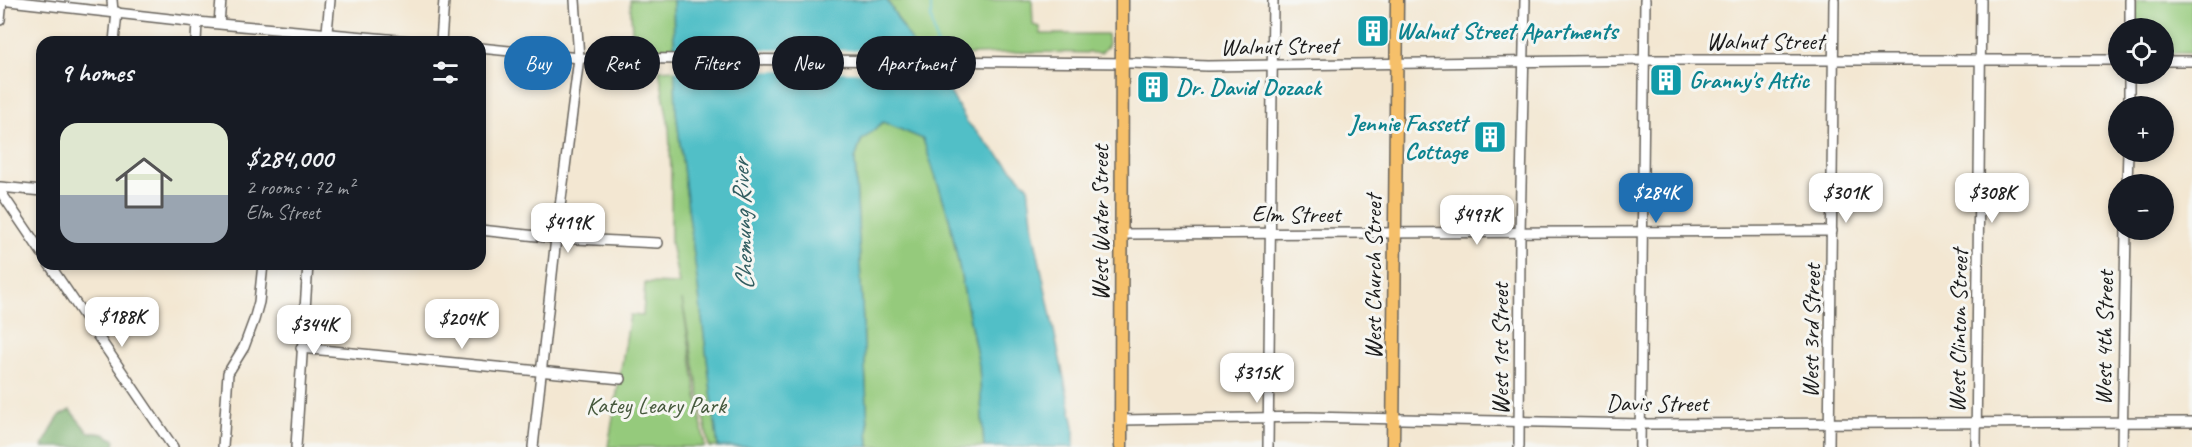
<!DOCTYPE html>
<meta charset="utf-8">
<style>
:root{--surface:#171b24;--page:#20242c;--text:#f1f3f6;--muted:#9ea1a6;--line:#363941;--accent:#1f6fb2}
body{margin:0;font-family:Caveat,sans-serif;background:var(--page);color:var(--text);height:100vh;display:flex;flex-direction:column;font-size:22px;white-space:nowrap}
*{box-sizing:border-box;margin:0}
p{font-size:20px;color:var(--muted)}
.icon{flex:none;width:33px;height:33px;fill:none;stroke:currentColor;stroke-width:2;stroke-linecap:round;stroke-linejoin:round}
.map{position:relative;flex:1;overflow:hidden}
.drawer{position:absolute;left:36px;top:36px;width:450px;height:234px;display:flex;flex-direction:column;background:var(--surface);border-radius:18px;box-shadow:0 3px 9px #0003}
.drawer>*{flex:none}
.top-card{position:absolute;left:504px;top:36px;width:570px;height:54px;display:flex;gap:12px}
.buttons{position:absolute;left:2108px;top:18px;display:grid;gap:12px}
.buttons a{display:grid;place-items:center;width:66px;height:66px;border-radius:50%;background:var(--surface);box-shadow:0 3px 9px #0003;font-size:30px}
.price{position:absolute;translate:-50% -51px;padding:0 14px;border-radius:12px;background:#fff;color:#222;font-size:20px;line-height:39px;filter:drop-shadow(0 2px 3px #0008)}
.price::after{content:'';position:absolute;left:50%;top:36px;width:18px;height:14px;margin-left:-9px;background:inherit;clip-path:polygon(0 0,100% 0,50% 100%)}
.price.current{background:var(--accent);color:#fff}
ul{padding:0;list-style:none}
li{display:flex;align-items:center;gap:18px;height:150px;padding:0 24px}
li+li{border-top:2px solid var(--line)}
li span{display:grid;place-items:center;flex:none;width:168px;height:120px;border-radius:18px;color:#555}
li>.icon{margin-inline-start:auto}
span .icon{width:72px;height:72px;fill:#fffc;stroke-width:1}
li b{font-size:26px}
h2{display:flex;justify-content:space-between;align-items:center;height:72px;padding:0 24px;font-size:26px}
.chip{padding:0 21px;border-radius:27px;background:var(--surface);box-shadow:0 3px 9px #0003;font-size:21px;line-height:54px}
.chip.current{background:var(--accent);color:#fff}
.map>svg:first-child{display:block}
.green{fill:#95ca7b;stroke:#58734c;stroke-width:1.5}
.forest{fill:#78ae6b;stroke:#4a6544;stroke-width:1.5}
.water{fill:#51bfc7;stroke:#366e72;stroke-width:1.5}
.pier{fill:#f3e7d2}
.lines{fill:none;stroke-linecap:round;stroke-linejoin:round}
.stream{stroke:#51bfc7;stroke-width:2}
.minor-casing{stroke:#67635c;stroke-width:12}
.major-casing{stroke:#67635c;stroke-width:15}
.minor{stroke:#fff;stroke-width:9}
.major{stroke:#f6c06b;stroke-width:12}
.labels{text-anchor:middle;stroke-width:6;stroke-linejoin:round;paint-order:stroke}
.culture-label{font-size:24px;font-weight:bold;fill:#0d838f;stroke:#f6f6f2;text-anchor:start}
.street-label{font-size:24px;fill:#1c1c1c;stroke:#f6f6f2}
.park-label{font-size:24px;fill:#46593d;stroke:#f6f6f2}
.water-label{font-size:26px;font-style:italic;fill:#315d60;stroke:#f6f6f2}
</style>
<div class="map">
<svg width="2192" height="447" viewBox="0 0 2192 447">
<rect width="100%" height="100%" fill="#f6f6f2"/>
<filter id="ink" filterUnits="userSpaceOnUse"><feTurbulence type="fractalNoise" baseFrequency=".0167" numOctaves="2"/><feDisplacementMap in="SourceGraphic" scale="12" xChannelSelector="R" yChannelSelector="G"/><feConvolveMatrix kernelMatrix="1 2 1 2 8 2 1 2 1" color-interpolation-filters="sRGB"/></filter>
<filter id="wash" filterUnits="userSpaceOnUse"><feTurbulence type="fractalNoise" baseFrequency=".008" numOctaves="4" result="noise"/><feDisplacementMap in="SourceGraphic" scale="24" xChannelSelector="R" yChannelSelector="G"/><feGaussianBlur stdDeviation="1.35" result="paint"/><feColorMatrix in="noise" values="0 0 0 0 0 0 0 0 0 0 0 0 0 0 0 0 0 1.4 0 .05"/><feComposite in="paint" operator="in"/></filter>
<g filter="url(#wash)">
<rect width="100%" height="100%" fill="#f3e7d2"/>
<g class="green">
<polygon points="630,0 673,0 674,53 633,46"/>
<polygon points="887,0 1032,0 1033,25 1040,27 1041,34 1107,34 1108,46 1101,53 1021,52 920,57"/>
<polygon points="2136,0 2192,0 2192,53 2163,53 2163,28 2136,28"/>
<polygon points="675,69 676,111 718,447 709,447 682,300 705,447 608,447 630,315 643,316 645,283 679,284 671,243 671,172 669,127 659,70"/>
<polygon points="883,122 923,139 949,217 979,365 984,447 869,447 855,159 861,141"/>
</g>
<polygon class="forest" points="70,410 88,432 104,434 115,440 114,447 42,447 59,416"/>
<polygon class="water" points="673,0 887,0 920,57 946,85 967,122 1028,186 1033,230 1074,426 1074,447 984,447 979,365 949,217 923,139 883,122 861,141 855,159 869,447 718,447 676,111"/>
<polygon class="pier" points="671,49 920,51 939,73 672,70"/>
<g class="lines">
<g class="stream">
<polyline points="931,0 931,17 940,59"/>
<polyline points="942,65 946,85"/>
</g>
</g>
</g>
<g filter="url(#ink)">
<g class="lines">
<g class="minor-casing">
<g id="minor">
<polyline points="0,0 197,22 421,42"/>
<polyline points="112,0 113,12"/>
<polyline points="0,20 2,0"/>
<polyline points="219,23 221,0"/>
<polyline points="2130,28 2130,0"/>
<polyline points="114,42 117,12"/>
<polyline points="196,42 197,22"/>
<polyline points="326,42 330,0"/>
<polyline points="441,42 444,0"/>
<polyline points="480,48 579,58 1132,63 1207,66 1644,60 2118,60"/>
<polyline points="2163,61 2192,61"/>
<polyline points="2129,106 2129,74"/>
<polyline points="2127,184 2128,152"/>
<polyline points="0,187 42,191"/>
<polyline points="0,191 42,253"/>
<polyline points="480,230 556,238 658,243"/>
<polyline points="1121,234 1832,231"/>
<polyline points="49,264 173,447"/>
<polyline points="301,348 621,379"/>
<polyline points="1121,420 1307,417 1641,424 2192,422"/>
<polyline points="223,447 228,373 244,347 254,320 259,302 263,264"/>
<polyline points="296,447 308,264"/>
<polyline points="533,447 556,238 579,58 575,0"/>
<polyline points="1268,447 1273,0"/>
<polyline points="1519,447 1520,232 1525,0"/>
<polyline points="1640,447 1645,0"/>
<polyline points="1829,447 1834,0"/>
<polyline points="1976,447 1981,0"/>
<polyline points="2122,447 2126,230"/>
</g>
</g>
<g class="major-casing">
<g id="major">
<polyline points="1121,447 1122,0"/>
<polyline points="1393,447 1397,0"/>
</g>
</g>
<use href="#minor" class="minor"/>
<use href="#major" class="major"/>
</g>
</g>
<defs>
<g id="building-square" transform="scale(1.725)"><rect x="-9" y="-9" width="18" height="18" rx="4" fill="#0f9aa8" stroke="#f6f6f2"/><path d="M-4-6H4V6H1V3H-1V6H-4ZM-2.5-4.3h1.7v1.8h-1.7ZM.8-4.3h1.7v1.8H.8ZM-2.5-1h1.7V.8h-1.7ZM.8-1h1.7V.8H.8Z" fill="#fff"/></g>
</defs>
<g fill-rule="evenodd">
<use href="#building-square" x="1373" y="31"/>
<use href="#building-square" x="1666" y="80"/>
<use href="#building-square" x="1153" y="87"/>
<use href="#building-square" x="1490" y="137"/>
</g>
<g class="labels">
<g class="culture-label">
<text x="1396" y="39">Walnut Street Apartments</text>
<text x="1689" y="88">Granny's Attic</text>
<text x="1176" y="95">Dr. David Dozack</text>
<text x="1467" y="131" text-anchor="end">Jennie Fassett<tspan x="1467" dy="28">Cottage</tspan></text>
</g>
<g class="street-label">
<text x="1765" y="49">Walnut Street</text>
<text transform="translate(1279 46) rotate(-1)" y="8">Walnut Street</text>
<text x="1296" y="222">Elm Street</text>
<text transform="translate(1100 223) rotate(-90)" y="8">West Water Street</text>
<text transform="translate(1373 277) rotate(-90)" y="8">West Church Street</text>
<text transform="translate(1811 331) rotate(-89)" y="8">West 3rd Street</text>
<text transform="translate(1958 331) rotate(-89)" y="8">West Clinton Street</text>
<text transform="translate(2104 338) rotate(-89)" y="8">West 4th Street</text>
<text transform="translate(1500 349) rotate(-90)" y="8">West 1st Street</text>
<text x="1657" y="411">Davis Street</text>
</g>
<g class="park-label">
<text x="656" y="413">Katey Leary Park</text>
</g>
<g class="water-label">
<text transform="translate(742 225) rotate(-92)" y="9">Chemung River</text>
</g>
</g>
</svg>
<div class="buttons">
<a><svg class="icon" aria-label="locate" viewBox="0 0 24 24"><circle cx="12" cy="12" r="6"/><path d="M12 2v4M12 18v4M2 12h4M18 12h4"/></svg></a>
<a>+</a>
<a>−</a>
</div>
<b class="price current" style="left:1656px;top:224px">$284K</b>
<b class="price" style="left:1846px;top:224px">$301K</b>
<b class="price" style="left:1992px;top:224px">$308K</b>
<b class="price" style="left:1477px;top:246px">$497K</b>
<b class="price" style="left:568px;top:254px">$419K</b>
<b class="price" style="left:122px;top:348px">$188K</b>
<b class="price" style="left:462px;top:350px">$204K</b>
<b class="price" style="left:314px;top:356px">$344K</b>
<b class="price" style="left:1257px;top:404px">$315K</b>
<div class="top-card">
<a class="chip current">Buy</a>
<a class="chip">Rent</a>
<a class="chip">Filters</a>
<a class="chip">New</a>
<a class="chip">Apartment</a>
</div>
<section class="drawer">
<h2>9 homes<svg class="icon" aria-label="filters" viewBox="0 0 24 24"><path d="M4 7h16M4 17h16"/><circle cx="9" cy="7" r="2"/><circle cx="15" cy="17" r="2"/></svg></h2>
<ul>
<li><span style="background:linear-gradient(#dfe7d0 60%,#9aa5b1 0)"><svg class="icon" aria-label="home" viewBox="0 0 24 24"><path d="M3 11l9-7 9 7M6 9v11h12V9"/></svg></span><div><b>$284,000</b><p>2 rooms · 72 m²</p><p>Elm Street</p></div></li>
</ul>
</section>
</div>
